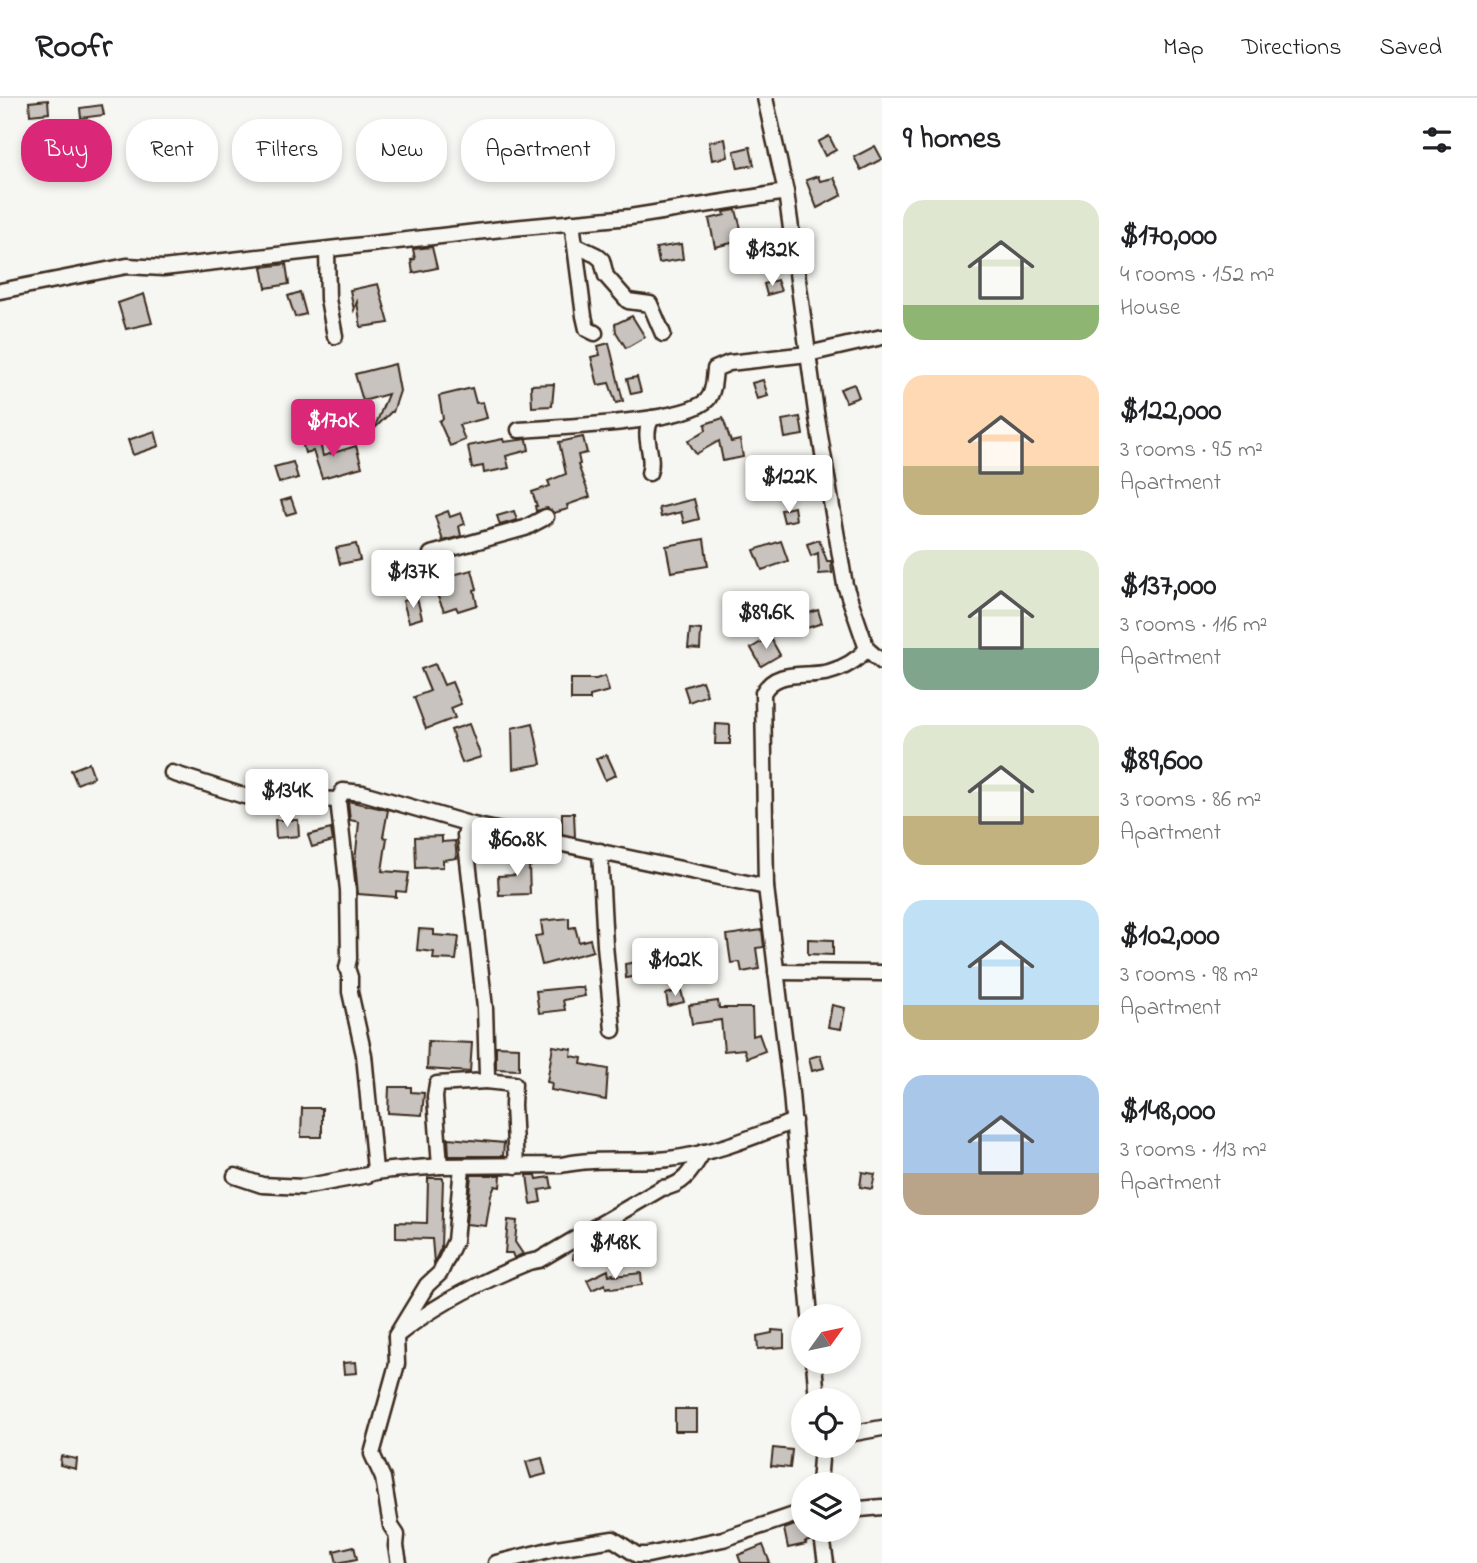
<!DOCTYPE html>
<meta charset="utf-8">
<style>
:root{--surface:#fff;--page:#f6f6f6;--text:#202124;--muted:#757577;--line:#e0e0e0;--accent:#db2777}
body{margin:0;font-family:"Indie Flower",sans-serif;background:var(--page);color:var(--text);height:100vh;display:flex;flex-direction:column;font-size:26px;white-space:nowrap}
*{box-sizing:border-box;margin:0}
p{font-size:23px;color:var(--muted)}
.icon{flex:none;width:38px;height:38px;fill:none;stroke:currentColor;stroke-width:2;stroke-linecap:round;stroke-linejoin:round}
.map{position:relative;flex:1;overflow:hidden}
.sheet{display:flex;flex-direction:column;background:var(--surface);width:595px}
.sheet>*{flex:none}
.top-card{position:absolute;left:21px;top:21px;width:665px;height:63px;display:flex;gap:14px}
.needle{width:46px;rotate:57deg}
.fabs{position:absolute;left:791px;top:1206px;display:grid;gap:14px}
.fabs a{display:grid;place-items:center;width:70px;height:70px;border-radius:50%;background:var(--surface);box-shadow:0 4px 10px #0003;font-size:35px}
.price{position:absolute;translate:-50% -60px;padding:0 16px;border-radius:7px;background:#fff;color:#222;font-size:23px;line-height:46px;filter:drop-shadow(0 2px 4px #0008)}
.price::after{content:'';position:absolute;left:50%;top:42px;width:21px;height:16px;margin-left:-10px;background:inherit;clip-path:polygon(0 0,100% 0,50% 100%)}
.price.selected{background:var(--accent);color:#fff}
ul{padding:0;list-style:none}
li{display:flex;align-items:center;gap:21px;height:175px;padding:0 21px}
li span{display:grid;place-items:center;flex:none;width:196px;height:140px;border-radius:21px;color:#555}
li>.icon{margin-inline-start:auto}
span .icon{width:84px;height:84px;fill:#fffc;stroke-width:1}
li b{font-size:30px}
h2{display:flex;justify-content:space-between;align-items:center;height:84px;padding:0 21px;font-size:30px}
.chip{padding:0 24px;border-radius:28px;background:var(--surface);box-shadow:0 4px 10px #0003;font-size:24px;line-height:63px}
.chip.selected{background:var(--accent);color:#fff}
header{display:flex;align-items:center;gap:42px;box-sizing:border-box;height:98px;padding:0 35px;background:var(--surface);border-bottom:2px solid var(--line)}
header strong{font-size:33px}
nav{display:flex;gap:38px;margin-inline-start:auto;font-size:24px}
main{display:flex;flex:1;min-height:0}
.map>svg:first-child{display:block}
.building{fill:#c8c3be;stroke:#3b2a1e;stroke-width:2}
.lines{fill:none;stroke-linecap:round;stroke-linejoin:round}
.minor-casing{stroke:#3b2a1e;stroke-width:19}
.minor{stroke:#f6f6f2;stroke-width:14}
</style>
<header>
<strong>Roofr</strong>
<nav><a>Map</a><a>Directions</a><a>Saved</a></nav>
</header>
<main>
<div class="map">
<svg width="882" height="1465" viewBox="0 0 882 1465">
<rect width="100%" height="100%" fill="#f6f6f2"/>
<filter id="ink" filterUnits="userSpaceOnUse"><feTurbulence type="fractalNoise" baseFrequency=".0143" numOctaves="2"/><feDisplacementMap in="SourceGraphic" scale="14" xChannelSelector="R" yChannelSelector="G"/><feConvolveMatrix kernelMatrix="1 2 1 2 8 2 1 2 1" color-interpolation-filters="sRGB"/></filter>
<g filter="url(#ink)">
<g class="building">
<polygon points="48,2 49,15 30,17 29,4"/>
<polygon points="102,7 104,17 81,20 80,10"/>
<polygon points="829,38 836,52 825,58 818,44"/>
<polygon points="725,41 728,59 712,62 709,44"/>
<polygon points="875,48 882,61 861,72 854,59"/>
<polygon points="750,49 754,67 738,70 734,53"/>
<polygon points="818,78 820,83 834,80 842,97 817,110 806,82"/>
<polygon points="736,112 744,142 715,149 709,121 725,117 724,114"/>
<polygon points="681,146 683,161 659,165 656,150"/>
<polygon points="432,149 437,170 413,175 411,162 415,161 413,151"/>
<polygon points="286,166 289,186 266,190 262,169"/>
<polygon points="777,182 781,193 767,197 764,186"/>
<polygon points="378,186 389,225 361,229 357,204 354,212 350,192"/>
<polygon points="300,194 306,216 295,219 288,198"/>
<polygon points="144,196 152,225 126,231 118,205"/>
<polygon points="632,218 645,239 626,250 616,234 615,226"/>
<polygon points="609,245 623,303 616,305 609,285 598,287 591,259 600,257 598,248"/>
<polygon points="395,266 400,293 393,314 391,314 374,331 388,296 363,303 355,276"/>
<polygon points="637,279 641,294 631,296 627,281"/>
<polygon points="763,282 768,298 757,301 752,285"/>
<polygon points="554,286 552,308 532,309 531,287"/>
<polygon points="854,286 859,299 846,304 840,291"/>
<polygon points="472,290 476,305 483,304 487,320 459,327 465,342 450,348 439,323 443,321 439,298"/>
<polygon points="356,304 360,317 348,320 344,308"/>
<polygon points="800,319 803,337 785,340 782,322"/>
<polygon points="723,320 731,344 740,342 743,359 723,363 719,343 696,356 688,343 706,332 705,326"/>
<polygon points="155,333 159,348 133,357 128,342"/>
<polygon points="583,339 587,355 578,357 580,366 578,367 590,399 567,407 568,411 554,415 547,410 536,413 535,408 537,408 532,394 550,388 548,383 566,376 559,344"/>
<polygon points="319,340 323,358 356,348 362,369 322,380 313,353 305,355 302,344"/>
<polygon points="503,341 504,344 527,341 529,352 506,358 509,370 484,375 483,368 472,370 468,348"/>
<polygon points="293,364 298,380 279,385 274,369"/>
<polygon points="291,400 296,414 286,417 281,403"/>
<polygon points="694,401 699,421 684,425 681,414 661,419 659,410"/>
<polygon points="794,409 796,422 784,424 781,412"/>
<polygon points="448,413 450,419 461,415 465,426 459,428 461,438 443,443 435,418"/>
<polygon points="514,413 517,422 500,427 497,418"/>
<polygon points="704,441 708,468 671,474 666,448"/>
<polygon points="819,442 827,463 831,463 832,475 819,476 818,455 811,458 807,446"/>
<polygon points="781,443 788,463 762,472 754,452"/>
<polygon points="356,446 360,462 340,466 336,450"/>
<polygon points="472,472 477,491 474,492 477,507 458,513 456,509 444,513 435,492 431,493 429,483"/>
<polygon points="417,500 422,520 409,524 403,503"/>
<polygon points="807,509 809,515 818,512 822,525 789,536 783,517"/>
<polygon points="690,531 701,532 700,551 688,550"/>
<polygon points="770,539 780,557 761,568 751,550"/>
<polygon points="435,566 444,587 452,584 461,606 451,610 455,620 426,631 414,599 430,593 421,571"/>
<polygon points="605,578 609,593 590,598 590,602 571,602 571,581 596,581"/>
<polygon points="702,583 707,597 689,604 684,589"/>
<polygon points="533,625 541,666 513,671 512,630"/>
<polygon points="469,626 481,659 462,665 451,632"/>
<polygon points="716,626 730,627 730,646 715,646"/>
<polygon points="607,657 616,677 605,682 596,661"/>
<polygon points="89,665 94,679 77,686 71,672"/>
<polygon points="348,703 388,712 383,739 387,740 382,773 409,775 406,794 396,793 396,799 358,796 355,764 359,724 350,722"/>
<polygon points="562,715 574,715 575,739 562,736"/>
<polygon points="275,722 298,722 299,738 276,740"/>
<polygon points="331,731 333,743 312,749 308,737"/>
<polygon points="442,738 442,744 455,743 457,760 443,762 443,769 416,770 415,739"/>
<polygon points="518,755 532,756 531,768 529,767 530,796 499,797 498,778 516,777"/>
<polygon points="569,820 569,830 575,829 579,844 590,841 593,853 542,867 535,838 543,837 541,823"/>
<polygon points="419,831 434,832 434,837 459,839 456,862 433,861 434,854 417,852"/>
<polygon points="762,832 764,849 756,850 759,871 742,874 740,864 731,865 727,837"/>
<polygon points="808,841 833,842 833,857 808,856"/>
<polygon points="642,863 644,877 626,880 625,866"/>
<polygon points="575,889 583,889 585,898 563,902 565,912 539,915 536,893"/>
<polygon points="681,892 684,904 668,908 666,896"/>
<polygon points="718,903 719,910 752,910 753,938 759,936 765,953 747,960 744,951 724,953 721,922 692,926 689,907"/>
<polygon points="832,907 845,910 841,931 828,929"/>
<polygon points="428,943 472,945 470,974 427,971"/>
<polygon points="496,948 519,949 519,972 496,971"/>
<polygon points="553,948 572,951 571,958 582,960 581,966 608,971 606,1002 551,992 552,985 547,984"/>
<polygon points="820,957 824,970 812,973 809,960"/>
<polygon points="389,989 411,989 411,994 424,995 422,1017 388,1015"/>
<polygon points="302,1010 322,1010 322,1039 301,1039"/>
<polygon points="448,1040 504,1045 503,1058 449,1058"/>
<polygon points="862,1074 875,1076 872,1091 860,1089"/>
<polygon points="471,1077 501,1077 500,1089 495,1088 491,1097 486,1128 466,1126"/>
<polygon points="527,1077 536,1077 537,1081 550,1079 552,1090 539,1092 541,1104 531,1106"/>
<polygon points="428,1080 443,1080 441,1150 434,1165 432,1141 396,1140 396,1124 427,1125"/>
<polygon points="508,1122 517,1123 515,1144 523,1156 514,1160 512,1155 505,1155"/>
<polygon points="583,1147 596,1149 595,1161 573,1161 574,1153"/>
<polygon points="608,1172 609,1177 613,1176 614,1178 641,1175 642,1187 611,1191 610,1189 606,1190 605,1186 592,1192 587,1182"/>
<polygon points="772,1232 784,1233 784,1249 758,1251 757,1238 772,1235"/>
<polygon points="356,1264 357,1275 344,1276 343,1265"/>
<rect x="675" y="1311" width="22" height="22"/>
<polygon points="773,1350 792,1352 790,1370 771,1368"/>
<polygon points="61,1358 77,1361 76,1371 60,1367"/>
<polygon points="542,1360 546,1376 531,1380 526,1364"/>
<polygon points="803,1424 803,1432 812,1432 813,1442 805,1444 806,1446 788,1450 784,1431"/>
<polygon points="763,1447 770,1465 741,1465 738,1457"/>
<polygon points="354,1448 357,1461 337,1465 334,1453"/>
</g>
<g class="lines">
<g class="minor-casing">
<g id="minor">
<polyline points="765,0 786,94 816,314 845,487 867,551 882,564"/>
<polyline points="572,124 584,218 587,231 595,235"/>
<polyline points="575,147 596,157 602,162 606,178 628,203 650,206 663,236"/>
<polyline points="327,152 328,201 335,238"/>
<polyline points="0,193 127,168 163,170 502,131 630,119 786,94"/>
<path d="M519,332C555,329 685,325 707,302C714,295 714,280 715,271L729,265L808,256L882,239"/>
<path d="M649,375C656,357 640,339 652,320"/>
<polyline points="431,456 525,430 546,419"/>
<polyline points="172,675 244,698 338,702"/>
<polyline points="600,753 605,847 613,932"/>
<polyline points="776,874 882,875"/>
<polyline points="486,983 514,986 513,1007 516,1068"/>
<path d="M440,1068L561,1067C597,1059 633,1065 669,1061C713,1056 753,1039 794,1023"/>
<path d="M462,1069L455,1143L440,1175L427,1187L396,1238C436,1206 482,1183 529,1164L539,1162L662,1090C684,1088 692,1072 703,1054"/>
<polyline points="375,1072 364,957 350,894 350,879 347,870 349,861 348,792 338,702 343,693 363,695 473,727"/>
<path d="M235,1078L262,1087L303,1089L368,1077C376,1071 425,1070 440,1068L435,999L437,986L486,983L487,977L485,910L465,737L467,731L473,727L766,789"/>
<path d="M810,1218L791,995L766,789L763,595C776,570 807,580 829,574C844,570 857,562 867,551"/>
<polyline points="396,1238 397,1266 372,1356 383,1380 391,1428 397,1437 396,1448 399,1465"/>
<polyline points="814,1264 817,1302"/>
<polyline points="849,1336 882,1330"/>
<polyline points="819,1386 822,1348"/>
<polyline points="849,1412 882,1409"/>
<polyline points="821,1432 826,1465"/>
<polyline points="496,1465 557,1450 613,1441 637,1457 648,1457 723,1441 803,1414"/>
</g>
</g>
<use href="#minor" class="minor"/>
</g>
</g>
</svg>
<div class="fabs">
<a><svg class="needle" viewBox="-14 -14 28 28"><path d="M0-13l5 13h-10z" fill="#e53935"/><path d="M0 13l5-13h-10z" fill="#757577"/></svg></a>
<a><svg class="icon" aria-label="locate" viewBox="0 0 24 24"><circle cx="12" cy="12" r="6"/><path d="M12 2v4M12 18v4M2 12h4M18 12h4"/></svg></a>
<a><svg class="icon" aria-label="layers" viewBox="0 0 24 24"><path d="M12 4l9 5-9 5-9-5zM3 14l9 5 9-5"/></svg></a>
</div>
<b class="price" style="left:772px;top:190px">$132K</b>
<b class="price selected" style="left:333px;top:361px">$170K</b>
<b class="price" style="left:789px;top:417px">$122K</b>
<b class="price" style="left:413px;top:512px">$137K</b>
<b class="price" style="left:766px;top:553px">$89.6K</b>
<b class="price" style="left:287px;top:731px">$134K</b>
<b class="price" style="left:517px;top:780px">$60.8K</b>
<b class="price" style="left:675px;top:900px">$102K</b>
<b class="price" style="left:615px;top:1183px">$148K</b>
<div class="top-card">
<a class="chip selected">Buy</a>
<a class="chip">Rent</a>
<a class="chip">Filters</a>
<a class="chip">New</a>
<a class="chip">Apartment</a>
</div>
</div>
<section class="sheet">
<h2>9 homes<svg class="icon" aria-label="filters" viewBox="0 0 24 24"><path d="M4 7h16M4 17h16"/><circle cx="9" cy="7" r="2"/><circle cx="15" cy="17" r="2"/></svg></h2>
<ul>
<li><span style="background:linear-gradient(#dfe7d0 75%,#8fb573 0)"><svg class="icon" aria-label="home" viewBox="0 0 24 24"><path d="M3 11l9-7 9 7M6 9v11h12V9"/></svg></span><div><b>$170,000</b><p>4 rooms · 152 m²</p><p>House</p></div></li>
<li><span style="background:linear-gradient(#ffd9b3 65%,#c2b280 0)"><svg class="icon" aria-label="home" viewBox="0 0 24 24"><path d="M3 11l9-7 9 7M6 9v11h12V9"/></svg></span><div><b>$122,000</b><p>3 rooms · 95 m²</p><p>Apartment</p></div></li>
<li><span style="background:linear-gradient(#dfe7d0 70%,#7fa58c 0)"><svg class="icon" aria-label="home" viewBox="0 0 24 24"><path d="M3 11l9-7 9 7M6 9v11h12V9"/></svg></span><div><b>$137,000</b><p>3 rooms · 116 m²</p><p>Apartment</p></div></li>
<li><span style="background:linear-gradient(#dfe7d0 65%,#c2b280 0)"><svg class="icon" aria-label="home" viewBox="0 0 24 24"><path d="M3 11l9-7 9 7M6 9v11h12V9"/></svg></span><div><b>$89,600</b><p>3 rooms · 86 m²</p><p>Apartment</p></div></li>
<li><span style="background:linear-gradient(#bfe0f5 75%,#c2b280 0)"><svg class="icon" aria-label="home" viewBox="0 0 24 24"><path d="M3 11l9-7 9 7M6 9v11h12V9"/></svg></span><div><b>$102,000</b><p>3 rooms · 98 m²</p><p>Apartment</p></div></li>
<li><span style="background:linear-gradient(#a9c7e8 70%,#b9a48a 0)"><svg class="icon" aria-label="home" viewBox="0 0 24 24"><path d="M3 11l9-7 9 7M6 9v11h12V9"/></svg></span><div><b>$148,000</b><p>3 rooms · 113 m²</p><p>Apartment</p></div></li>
</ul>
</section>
</main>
